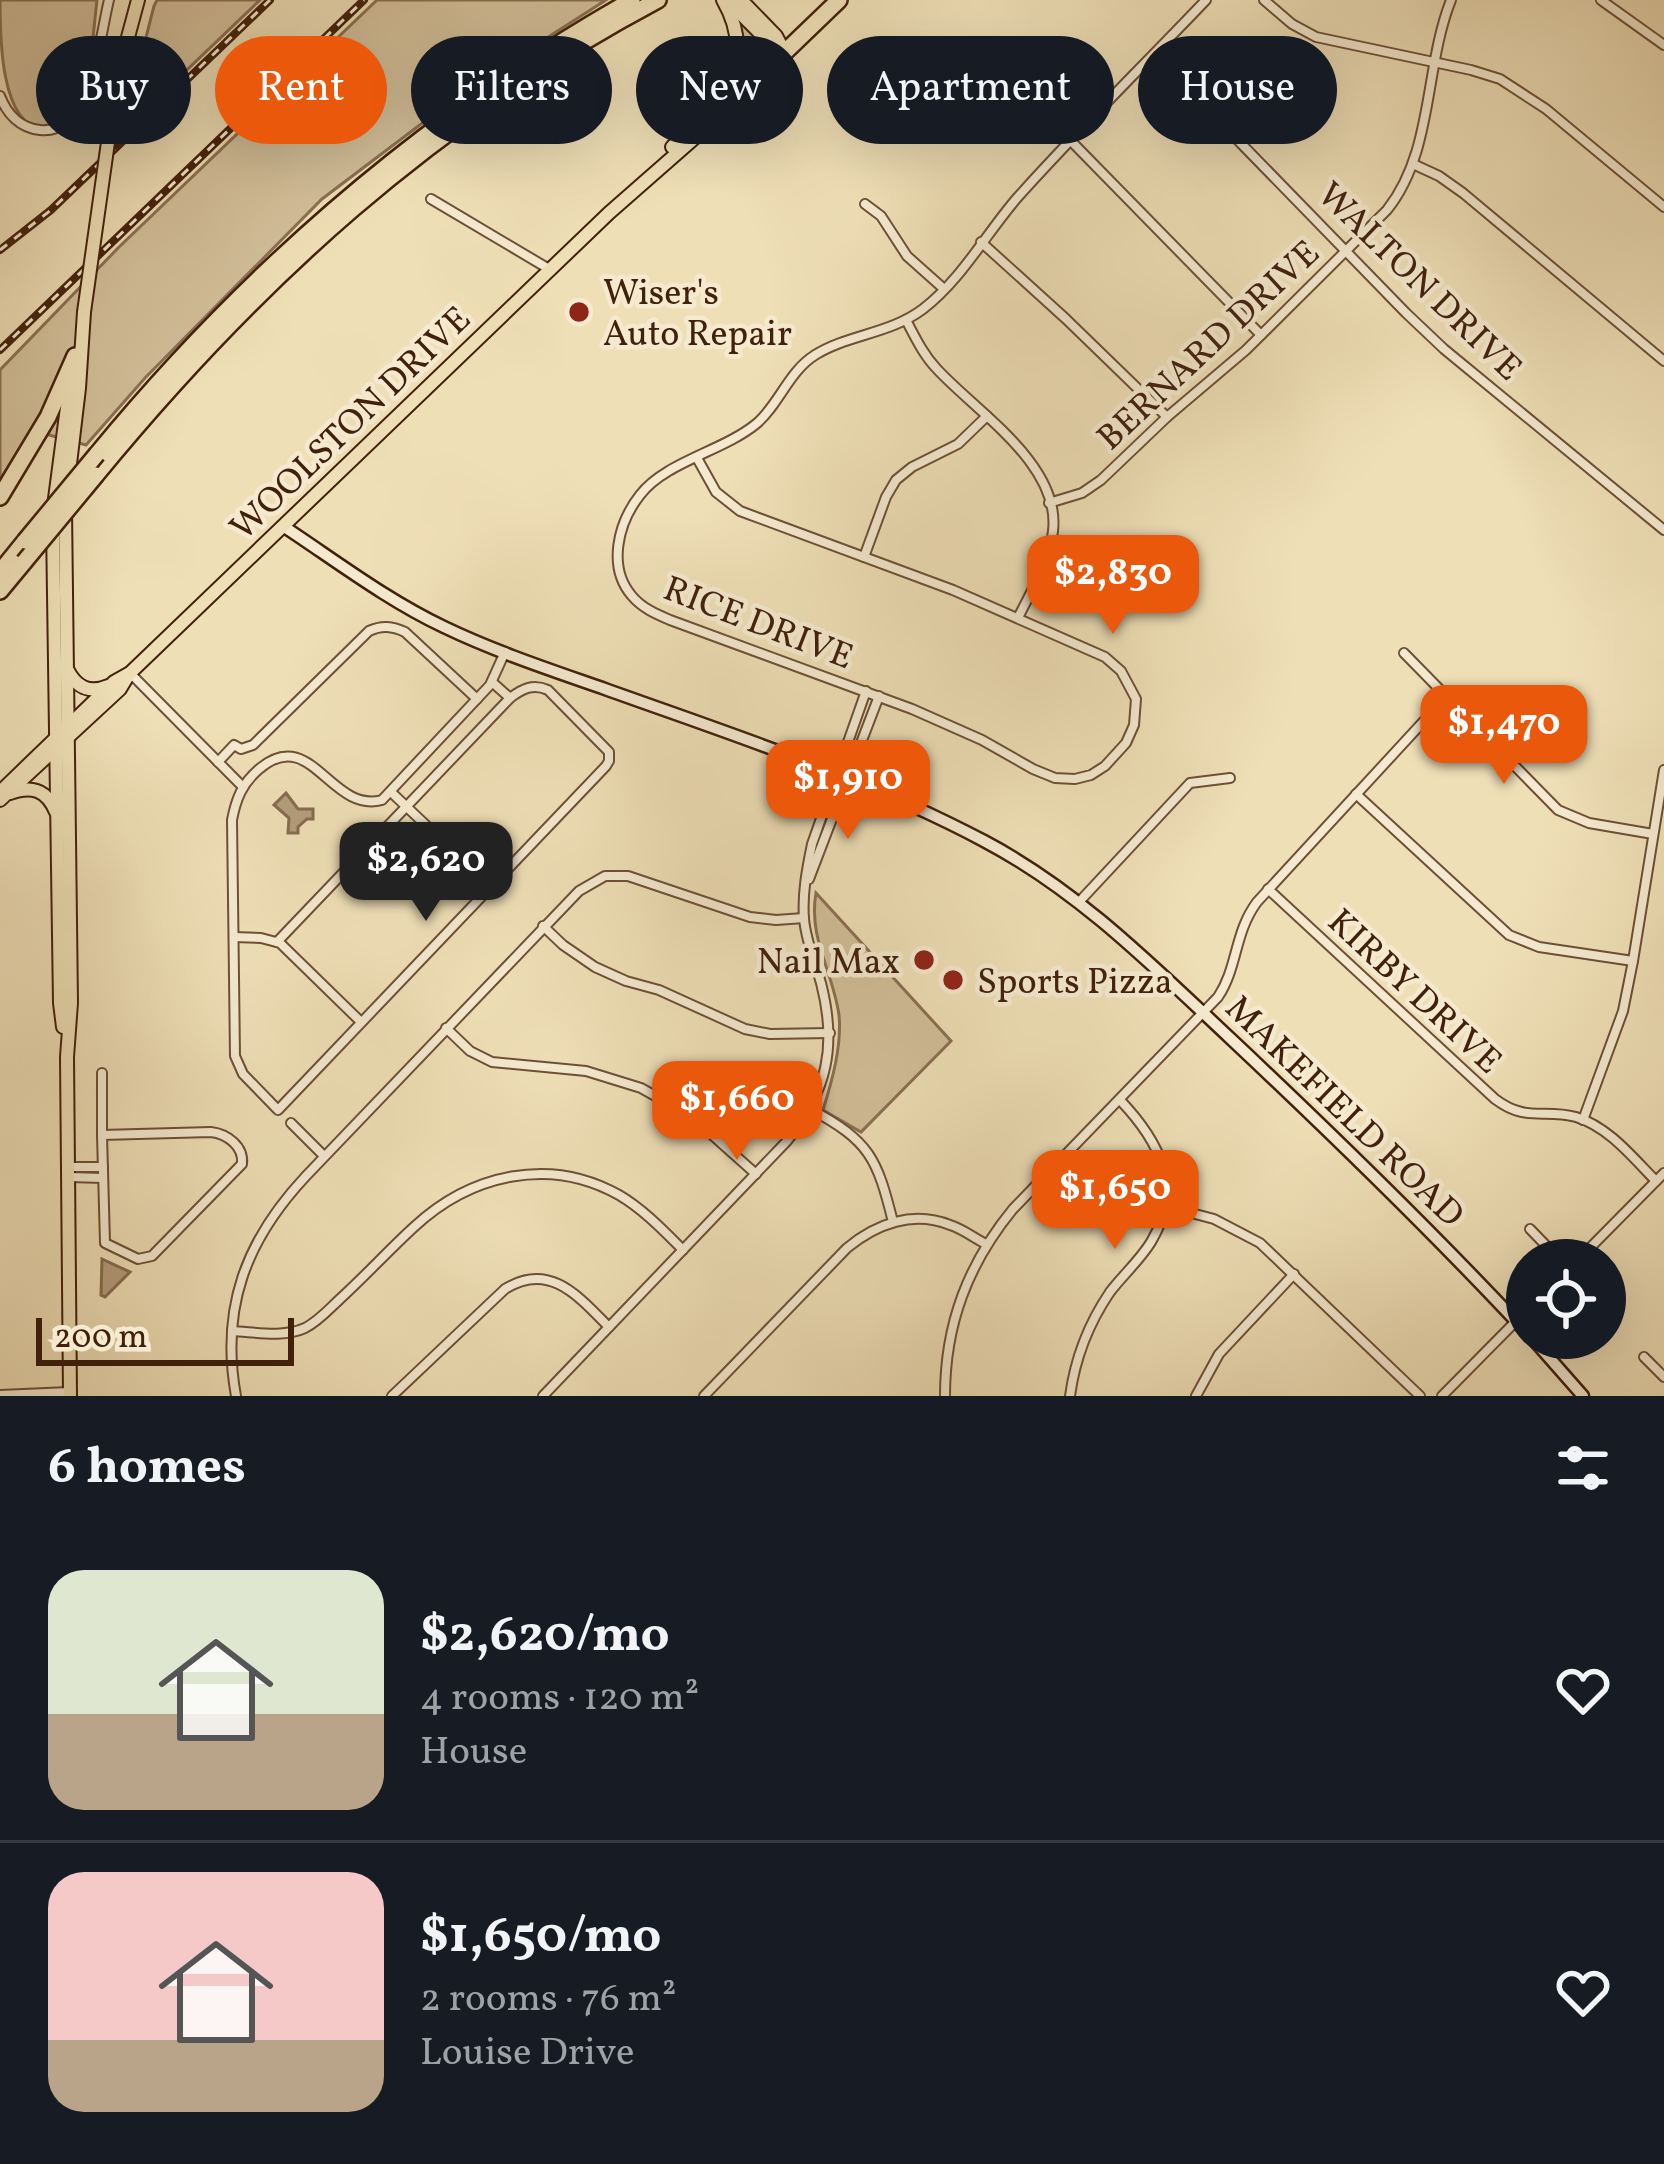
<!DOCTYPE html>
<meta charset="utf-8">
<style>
:root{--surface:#171b24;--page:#20242c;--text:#f1f3f6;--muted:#9ea1a6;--line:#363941;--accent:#ea580c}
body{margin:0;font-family:Vollkorn,serif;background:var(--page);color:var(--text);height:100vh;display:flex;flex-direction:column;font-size:45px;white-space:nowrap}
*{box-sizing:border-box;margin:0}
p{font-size:39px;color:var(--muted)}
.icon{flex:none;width:66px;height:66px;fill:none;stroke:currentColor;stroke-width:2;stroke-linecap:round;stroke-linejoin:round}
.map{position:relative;height:1396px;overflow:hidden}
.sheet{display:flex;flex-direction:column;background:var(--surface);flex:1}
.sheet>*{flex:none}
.guide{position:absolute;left:36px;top:36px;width:1593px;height:108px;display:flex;gap:24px}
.fabs{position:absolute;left:1506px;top:1239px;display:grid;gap:24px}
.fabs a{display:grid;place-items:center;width:120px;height:120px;border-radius:50%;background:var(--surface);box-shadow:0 12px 48px #0002;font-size:60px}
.scale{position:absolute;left:36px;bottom:30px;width:258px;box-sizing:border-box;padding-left:12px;border:6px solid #42210c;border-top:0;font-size:33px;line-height:42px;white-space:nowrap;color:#42210c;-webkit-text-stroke:9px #f5ead0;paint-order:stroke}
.price{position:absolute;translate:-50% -102px;padding:0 27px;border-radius:24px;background:var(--accent);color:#fff;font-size:39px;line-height:78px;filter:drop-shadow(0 3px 6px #0008)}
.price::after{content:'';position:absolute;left:50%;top:72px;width:36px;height:27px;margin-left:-18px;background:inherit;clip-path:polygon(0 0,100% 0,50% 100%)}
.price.on{background:#222;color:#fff}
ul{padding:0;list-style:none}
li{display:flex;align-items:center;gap:36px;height:300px;padding:0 48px}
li+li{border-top:3px solid var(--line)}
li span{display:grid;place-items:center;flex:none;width:336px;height:240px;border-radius:36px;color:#555}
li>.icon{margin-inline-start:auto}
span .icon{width:144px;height:144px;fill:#fffc;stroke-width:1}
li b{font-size:51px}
h2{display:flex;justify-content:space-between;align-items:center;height:144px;padding:0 48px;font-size:51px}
.pill{padding:0 42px;border-radius:54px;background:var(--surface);box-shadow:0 12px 48px #0002;font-size:42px;line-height:108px}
.pill.on{background:var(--accent);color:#fff}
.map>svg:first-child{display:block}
.green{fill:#d2bf9a;stroke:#8a7053;stroke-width:3}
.water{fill:#b49e7d;stroke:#866c50;stroke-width:3}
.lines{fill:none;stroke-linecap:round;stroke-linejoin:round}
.street-casing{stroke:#6d5037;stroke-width:12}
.secondary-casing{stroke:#42210c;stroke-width:15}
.primary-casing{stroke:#42210c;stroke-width:16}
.highway-casing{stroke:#42210c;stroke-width:20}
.street{stroke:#f5ead0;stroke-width:8}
.secondary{stroke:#f5ead0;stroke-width:10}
.primary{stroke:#efdfb7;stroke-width:12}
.highway{stroke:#efdfb7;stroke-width:15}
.rail-casing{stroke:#42210c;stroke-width:8}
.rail{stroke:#f5ead0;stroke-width:3;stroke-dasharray:9;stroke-linecap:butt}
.primary-bridge-casing{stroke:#42210c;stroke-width:16;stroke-linecap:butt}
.highway-bridge-casing{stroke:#42210c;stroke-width:20;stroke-linecap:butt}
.primary-bridge{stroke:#efdfb7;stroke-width:12}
.highway-bridge{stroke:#efdfb7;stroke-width:15}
.poi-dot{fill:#8f2418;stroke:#f5ead0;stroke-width:4.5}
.labels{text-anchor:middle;stroke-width:9;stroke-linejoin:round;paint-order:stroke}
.street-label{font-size:36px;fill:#42210c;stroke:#f5ead0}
.poi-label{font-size:36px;fill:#42210c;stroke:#f5ead0;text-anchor:start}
</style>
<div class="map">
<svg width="1664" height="1396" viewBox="0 0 1664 1396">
<rect width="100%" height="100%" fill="#efdfb7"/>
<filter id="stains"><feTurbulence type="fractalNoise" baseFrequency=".00167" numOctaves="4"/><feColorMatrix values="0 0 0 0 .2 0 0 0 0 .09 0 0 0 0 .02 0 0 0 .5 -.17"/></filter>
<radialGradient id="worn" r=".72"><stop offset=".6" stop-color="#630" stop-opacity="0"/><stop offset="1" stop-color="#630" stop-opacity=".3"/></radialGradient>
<g class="green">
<path d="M0,0H97C93,33 92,69 79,101C73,115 61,127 44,128C0,128 0,34 0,0Z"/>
<polygon points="157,0 260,0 122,132 154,6"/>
<polygon points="377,0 606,0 470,87 322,199 145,378 86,445 31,430 0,480 0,370 119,247"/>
<polygon points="743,22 773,53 728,98 726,96 735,79 738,25"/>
<path d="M816,893L951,1041L861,1132L823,1110C832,1081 842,1046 839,1015C833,972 808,938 816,893Z"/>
</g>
<g class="water">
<polygon points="286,793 298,809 313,809 313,819 307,819 298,827 298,833 288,833 289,818 274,805"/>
<polygon points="102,1259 130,1272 105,1297 101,1295"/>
</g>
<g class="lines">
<g class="street-casing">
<g id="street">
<polyline points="1264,0 1292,24 1316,37 1471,70 1500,79 1546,109 1664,207"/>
<polyline points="1601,0 1664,45"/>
<polyline points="1154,54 1406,313 1444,349 1664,530"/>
<path d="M0,96C7,114 20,128 40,130C91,136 100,35 109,0"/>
<polyline points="1071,141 1261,335"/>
<polyline points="1413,164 1439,176 1463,193 1664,361"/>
<polyline points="431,199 549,269"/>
<polyline points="865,204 881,216 907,256 944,289"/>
<polyline points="981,242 1066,319 1167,417"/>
<path d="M906,320C915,337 923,354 936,368C975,411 1061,464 1053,531C1050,561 1031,591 1018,618"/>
<path d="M697,458L716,492L740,511L953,590L1105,657L1121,671L1136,699L1134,725L1126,743L1105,766L1091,775L1075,779L1055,778L1033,769L982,740L912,709L670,620C656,614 642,608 632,596C607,567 618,523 640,495C665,462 723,451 756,424C779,405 788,372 815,355C849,334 890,334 923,309C961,280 986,234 1017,198C1078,130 1143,66 1206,0"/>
<path d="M1049,503L1082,493L1101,480L1167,417L1246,350L1387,210C1434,151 1424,68 1451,0"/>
<polyline points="864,557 886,497 896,480 912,467 958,444 987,416"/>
<polyline points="1404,653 1558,810 1589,823 1653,834"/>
<polyline points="130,673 242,786"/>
<polyline points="492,682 510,698"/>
<path d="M218,762L234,745L241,749L253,745L369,631C382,625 392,626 405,632L477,699"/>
<polyline points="391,792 491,887"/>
<polyline points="1356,794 1509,935 1539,947 1633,961"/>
<polyline points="809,879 879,696"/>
<path d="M1268,889L1495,1099C1527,1123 1543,1108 1576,1117C1609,1127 1633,1158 1656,1181"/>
<polyline points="1079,902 1190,783 1230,778"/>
<polyline points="543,926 563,945 595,967 626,981 659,990 745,1029 770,1034 830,1033"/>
<polyline points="234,937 261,938 280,943 361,1022"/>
<path d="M277,942L510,698C522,689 533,683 548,690L609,752V761L606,766L278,1110L243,1074L235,1056L232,820C236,799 242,784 258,770C311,723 330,814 382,800L490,685L505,652"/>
<polyline points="446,1028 470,1051 492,1062 586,1071 641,1088 691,1116 756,1174"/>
<polyline points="102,1073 102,1135"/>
<path d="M810,1109C870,1141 877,1158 893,1222"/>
<polyline points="1583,1120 1623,1011 1633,961 1664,770"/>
<polyline points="291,1123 324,1156"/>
<path d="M211,1132C227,1134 244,1146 242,1164L152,1256L138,1259L105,1243L102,1135Z"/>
<polyline points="69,1167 103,1167"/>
<polyline points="69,1177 103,1178"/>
<polyline points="1165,1206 1214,1219 1260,1243 1420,1396"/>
<polyline points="1530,1229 1560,1260"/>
<polyline points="1578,1260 1664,1173"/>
<path d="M232,1331C255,1332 283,1338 305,1328C319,1321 330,1308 341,1298C366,1275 389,1250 414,1227C471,1174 550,1156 619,1195C643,1209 664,1231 683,1250"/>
<polyline points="1644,1357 1664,1377"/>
<polyline points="0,1395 69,1392"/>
<path d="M236,1396C220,1308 246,1240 306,1176L579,891L605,876H628L750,917L776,920L804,918"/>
<path d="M392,1396L505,1289C550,1261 579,1297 609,1327"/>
<path d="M543,1396L787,1141C828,1091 837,1045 821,983C815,962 806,941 804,919C802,894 807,868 812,844L866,691"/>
<path d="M704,1396L847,1248C876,1224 913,1210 950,1225C963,1229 974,1238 986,1244"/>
<path d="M945,1396C945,1324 968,1264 1013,1209L1218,997C1238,967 1234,933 1257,902L1446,697"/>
<path d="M1070,1396C1075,1359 1089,1323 1110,1292C1123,1275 1140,1260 1151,1242C1184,1187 1159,1141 1120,1100"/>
<polyline points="1196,1396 1219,1354 1294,1274"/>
<polyline points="1442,1396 1527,1310"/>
</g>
</g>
<g class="secondary-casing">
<g id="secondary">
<path d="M283,526C336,561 387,600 444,627C496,652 551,670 605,689C733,735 863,777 984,841C1079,891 1153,966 1231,1039C1332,1134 1432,1231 1527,1333"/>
<polyline points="1532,1338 1583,1396"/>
</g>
</g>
<g class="primary-casing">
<g id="primary">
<polyline points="741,0 776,36 784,51"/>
<polyline points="728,1 769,42 785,52"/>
<polyline points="110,128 120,67 138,0"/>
<path d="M672,147C715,103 761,66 723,0"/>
<polyline points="67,489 79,388 84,312"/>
<polyline points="54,506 71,377"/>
<polyline points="65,510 71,1003 67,1057 70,1396"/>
<polyline points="53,526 60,1003 63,1027"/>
<path d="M67,669C76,687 89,694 108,686"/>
<polyline points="0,792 114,682 130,673 609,213 707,127 785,52"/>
<path d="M10,793C32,785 47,790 56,812"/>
<polyline points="0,800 120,689 129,674"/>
</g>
</g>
<g class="highway-casing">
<g id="highway">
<polyline points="785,52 839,0"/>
<path d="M97,454C248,270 425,117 632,0"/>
<path d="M96,475C257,279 432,120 658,0"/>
<polyline points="0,497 48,417 75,356"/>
<polyline points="0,572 25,541"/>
<polyline points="0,591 24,562"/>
</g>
</g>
<use href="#street" class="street"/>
<use href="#secondary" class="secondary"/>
<use href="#primary" class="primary"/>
<use href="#highway" class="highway"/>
<g class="rail-casing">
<g id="rail">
<polyline points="0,250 51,210 270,0"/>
<polyline points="0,350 364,0"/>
</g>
</g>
<use href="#rail" class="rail"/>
<g class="primary-bridge-casing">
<polyline id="primary-bridge" points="84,312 110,128"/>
</g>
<g class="highway-bridge-casing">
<g id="highway-bridge">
<polyline points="25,541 97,454"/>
<polyline points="24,562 96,475"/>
</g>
</g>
<use href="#primary-bridge" class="primary-bridge"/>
<use href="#highway-bridge" class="highway-bridge"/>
</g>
<g class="poi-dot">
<circle cx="579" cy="312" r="12"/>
<circle cx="924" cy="960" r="12"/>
<circle cx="953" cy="980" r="12"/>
</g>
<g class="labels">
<g class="street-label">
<text transform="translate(1421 280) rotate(44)" y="13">WALTON DRIVE</text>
<text transform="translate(1207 344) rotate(-43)" y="13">BERNARD DRIVE</text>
<text transform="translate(349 422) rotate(-44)" y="13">WOOLSTON DRIVE</text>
<text transform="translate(759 621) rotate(21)" y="13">RICE DRIVE</text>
<text transform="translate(1416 990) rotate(43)" y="13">KIRBY DRIVE</text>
<text transform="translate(1346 1110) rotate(44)" y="13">MAKEFIELD ROAD</text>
</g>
<g class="poi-label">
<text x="603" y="304">Wiser's<tspan x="603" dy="41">Auto Repair</tspan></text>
<text x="900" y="973" text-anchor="end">Nail Max</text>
<text x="977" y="993">Sports Pizza</text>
</g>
</g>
<rect width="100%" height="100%" filter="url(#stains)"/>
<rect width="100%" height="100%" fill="url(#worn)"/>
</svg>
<div class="fabs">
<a><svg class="icon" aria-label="locate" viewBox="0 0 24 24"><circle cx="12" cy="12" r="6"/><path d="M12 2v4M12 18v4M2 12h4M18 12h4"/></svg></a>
</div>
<div class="scale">200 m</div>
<b class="price" style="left:1113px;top:637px">$2,830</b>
<b class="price" style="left:1504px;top:787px">$1,470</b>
<b class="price" style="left:848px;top:842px">$1,910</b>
<b class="price on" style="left:426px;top:924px">$2,620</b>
<b class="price" style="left:737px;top:1163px">$1,660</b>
<b class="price" style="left:1115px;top:1252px">$1,650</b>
<div class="guide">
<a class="pill">Buy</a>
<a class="pill on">Rent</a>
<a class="pill">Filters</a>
<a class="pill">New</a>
<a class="pill">Apartment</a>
<a class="pill">House</a>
</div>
</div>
<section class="sheet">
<h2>6 homes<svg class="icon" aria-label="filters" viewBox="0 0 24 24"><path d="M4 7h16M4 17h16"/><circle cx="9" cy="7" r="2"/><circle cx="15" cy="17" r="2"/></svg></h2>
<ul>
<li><span style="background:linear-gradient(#dfe7d0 60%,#b9a48a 0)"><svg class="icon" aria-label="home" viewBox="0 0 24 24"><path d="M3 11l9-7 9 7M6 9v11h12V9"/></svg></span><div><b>$2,620/mo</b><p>4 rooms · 120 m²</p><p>House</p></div><svg class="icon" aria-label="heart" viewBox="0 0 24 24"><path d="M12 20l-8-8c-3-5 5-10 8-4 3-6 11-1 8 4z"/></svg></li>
<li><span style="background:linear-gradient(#f6c9c9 70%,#b9a48a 0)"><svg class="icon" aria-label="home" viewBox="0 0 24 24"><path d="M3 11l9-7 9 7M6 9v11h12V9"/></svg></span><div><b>$1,650/mo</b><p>2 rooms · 76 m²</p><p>Louise Drive</p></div><svg class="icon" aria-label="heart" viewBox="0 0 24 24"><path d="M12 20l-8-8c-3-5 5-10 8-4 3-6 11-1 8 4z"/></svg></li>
</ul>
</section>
